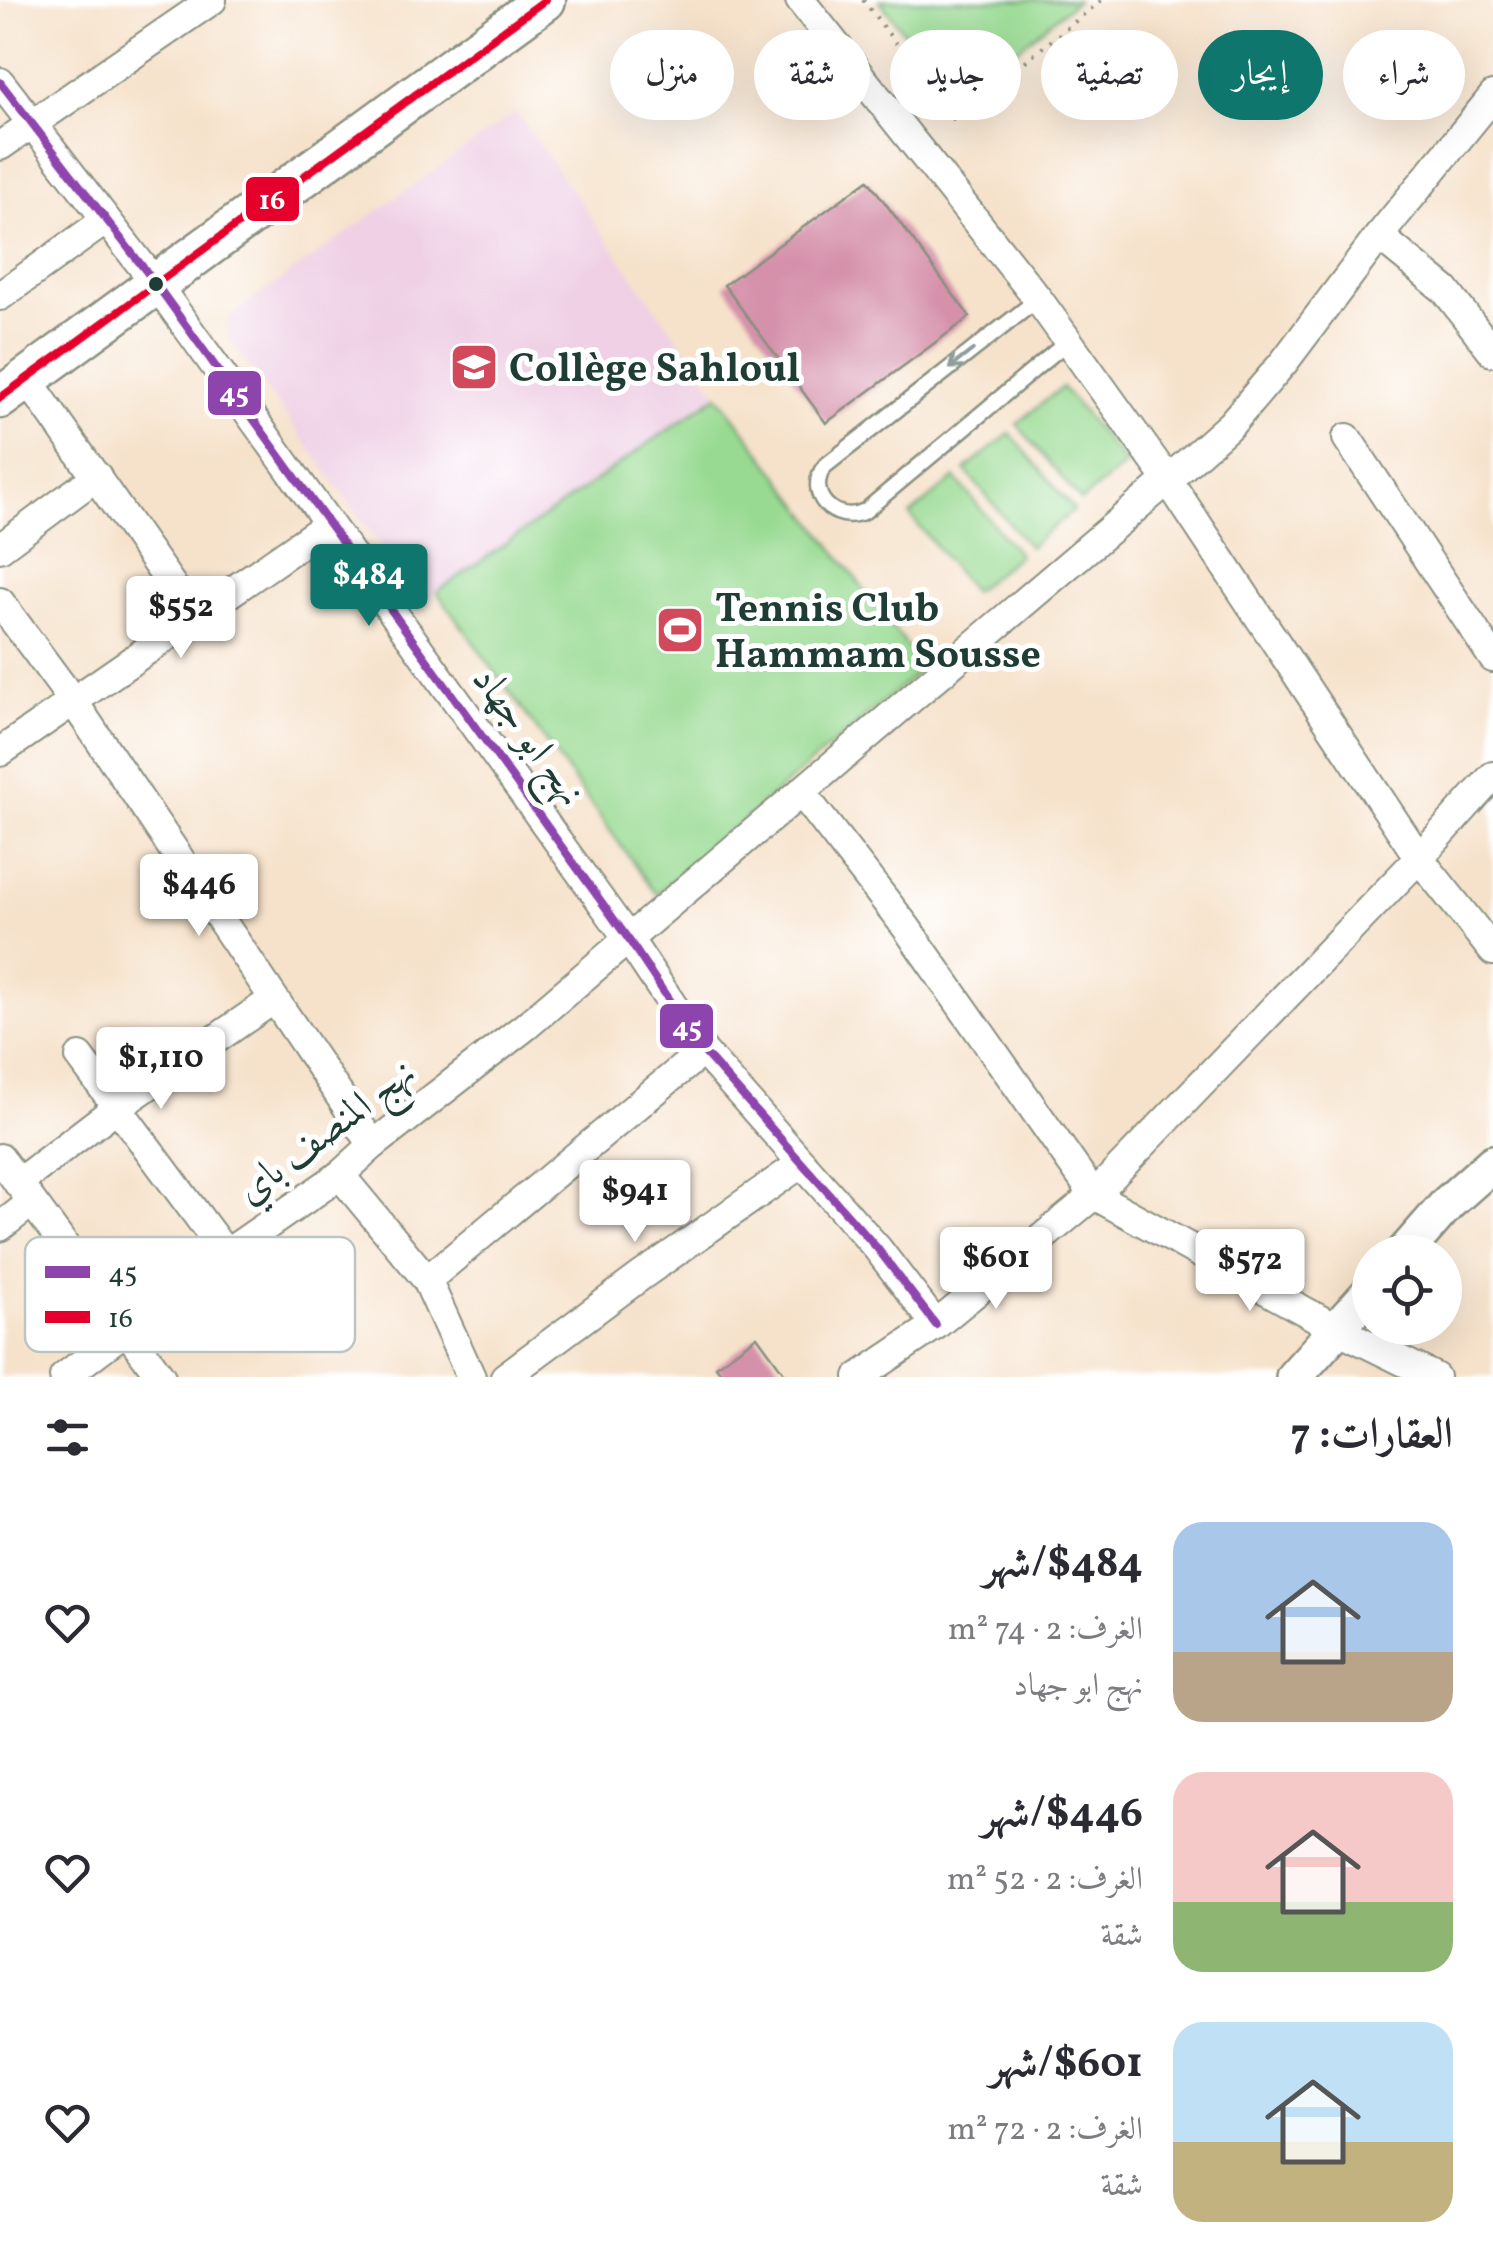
<!DOCTYPE html>
<html lang="ar">
<meta charset="utf-8">
<style>
:root{--surface:#fff;--page:#f7f7f7;--text:#2b2b33;--muted:#7c7c81;--accent:#0f766e}
body{margin:0;font-family:Vollkorn,Amiri,serif;background:var(--page);color:var(--text);direction:rtl;height:100vh;display:flex;flex-direction:column;font-size:38px;white-space:nowrap}
*{box-sizing:border-box;margin:0}
p{font-size:32px;color:var(--muted)}
.icon{flex:none;width:55px;height:55px;fill:none;stroke:currentColor;stroke-width:2;stroke-linecap:round;stroke-linejoin:round}
.map{position:relative;height:1377px;overflow:hidden;direction:ltr}
.sheet{display:flex;flex-direction:column;background:var(--surface);flex:1}
.sheet>*{flex:none}
.banner{position:absolute;left:30px;top:30px;width:1435px;height:90px;direction:rtl;display:flex;gap:20px}
.fabs{position:absolute;left:1352px;top:1235px;display:grid;gap:20px}
.fabs a{display:grid;place-items:center;width:110px;height:110px;border-radius:50%;background:var(--surface);box-shadow:0 10px 40px #0002;font-size:50px}
.price{position:absolute;translate:-50% -85px;padding:0 22px;border-radius:10px;background:#fff;color:#222;font-size:32px;line-height:65px;filter:drop-shadow(0 2px 5px #0008)}
.price::after{content:'';position:absolute;left:50%;top:60px;width:30px;height:22px;margin-left:-15px;background:inherit;clip-path:polygon(0 0,100% 0,50% 100%)}
.price.selected{background:var(--accent);color:#fff}
ul{padding:0;list-style:none}
li{display:flex;align-items:center;gap:30px;height:250px;padding:0 40px}
li span{display:grid;place-items:center;flex:none;width:280px;height:200px;border-radius:30px;color:#555}
li>.icon{margin-inline-start:auto}
span .icon{width:120px;height:120px;fill:#fffc;stroke-width:1}
li b{font-size:42px}
h2{display:flex;justify-content:space-between;align-items:center;height:120px;padding:0 40px;font-size:42px}
.tag{padding:0 35px;border-radius:45px;background:var(--surface);box-shadow:0 10px 40px #0002;font-size:35px;line-height:90px}
.tag.selected{background:var(--accent);color:#fff}
.map>svg:first-child{display:block}
.built{fill:#efd0e5}
.garden{fill:#98da92;stroke:#5c8c63;stroke-width:2.5}
.building{fill:#d591aa}
.lines{fill:none;stroke-linecap:round;stroke-linejoin:round}
.service-casing{stroke:#8a9080;stroke-width:19}
.minor-casing{stroke:#8a9080;stroke-width:32}
.tertiary-casing{stroke:#8a9080;stroke-width:40}
.secondary-casing{stroke:#8a9080;stroke-width:45}
.path{stroke:#8a9080;stroke-width:4;stroke-dasharray:2.5 8;stroke-linecap:butt}
.service{stroke:#fff;stroke-width:14}
.minor{stroke:#fff;stroke-width:28}
.tertiary{stroke:#fff;stroke-width:35}
.secondary{stroke:#fff;stroke-width:40}
.bus-1-casing{stroke:#fff;stroke-width:15}
.bus-2-casing{stroke:#fff;stroke-width:15}
.bus-1{stroke:#8e44ad;stroke-width:8}
.bus-2{stroke:#e4002b;stroke-width:8}
.oneway{stroke:#8f9e9a}
.bus-dot{fill:#1f3d34;stroke:#fff;stroke-width:4}
.labels{text-anchor:middle;stroke-width:10;stroke-linejoin:round;paint-order:stroke}
.poi-label{font-size:40px;font-weight:bold;fill:#1f3d34;stroke:#fff;text-anchor:start}
.street-label{font-size:40px;fill:#1f3d34;stroke:#fff}
.key{fill:#fff;stroke:#bcc5c2;stroke-width:2.5}
.key-label{font-size:28px;fill:#1f3d34}
.line-badge{stroke:#fff;stroke-width:4}
.badge-label{font-size:28px;text-anchor:middle;font-weight:bold;fill:#fff}
</style>
<div class="map">
<svg width="1493" height="1377" viewBox="0 0 1493 1377">
<rect width="100%" height="100%" fill="#fff"/>
<filter id="ink" filterUnits="userSpaceOnUse"><feTurbulence type="fractalNoise" baseFrequency=".01" numOctaves="2"/><feDisplacementMap in="SourceGraphic" scale="20" xChannelSelector="R" yChannelSelector="G"/><feConvolveMatrix kernelMatrix="1 2 1 2 8 2 1 2 1" color-interpolation-filters="sRGB"/></filter>
<filter id="wash" filterUnits="userSpaceOnUse"><feTurbulence type="fractalNoise" baseFrequency=".0048" numOctaves="4" result="noise"/><feDisplacementMap in="SourceGraphic" scale="40" xChannelSelector="R" yChannelSelector="G"/><feGaussianBlur stdDeviation="2.25" result="paint"/><feColorMatrix in="noise" values="0 0 0 0 0 0 0 0 0 0 0 0 0 0 0 0 0 1.4 0 .05"/><feComposite in="paint" operator="in"/></filter>
<g filter="url(#wash)">
<rect width="100%" height="100%" fill="#f6e2cb"/>
<polygon class="built" points="516,112 718,395 422,602 229,338 228,323 232,315"/>
<g class="garden">
<polygon points="879,0 1077,0 956,100"/>
<polygon points="1062,387 1126,464 1081,501 1017,424"/>
<polygon points="718,395 923,668 656,894 437,592"/>
<polygon points="1010,433 1074,510 1029,547 965,470"/>
<polygon points="955,478 1019,555 973,592 910,515"/>
</g>
<g id="blocks">
<g class="building">
<polygon points="868,180 970,317 826,423 724,285"/>
<polygon points="757,1336 787,1377 724,1377 716,1366"/>
</g>
</g>
</g>
<g filter="url(#ink)">
<use href="#blocks" fill-opacity="0" stroke="#8a9080" stroke-width="2.5"/>
<g class="lines">
<g class="service-casing">
<path id="service" d="M1038,299L825,466C804,492 834,526 865,511L1067,342"/>
</g>
<g class="minor-casing">
<g id="minor">
<polyline points="0,82 156,284 629,940 703,1051 877,1248 936,1325"/>
<polyline points="1493,96 1379,236 1284,362 1231,424 1168,480 1419,858 1493,951"/>
<polyline points="0,146 212,0"/>
<polyline points="1379,236 1445,290 1493,352"/>
<polyline points="0,296 106,220"/>
<polyline points="28,380 194,617"/>
<polyline points="1347,438 1493,658"/>
<polyline points="0,548 97,476"/>
<polyline points="0,602 73,701 373,1145"/>
<polyline points="0,752 329,524"/>
<polyline points="801,792 906,927 1094,1195 1337,1329 1435,1377"/>
<polyline points="80,1057 226,1254"/>
<polyline points="0,1158 161,1377"/>
<polyline points="340,1175 427,1280 471,1377"/>
<polyline points="18,1183 116,1108 274,999"/>
<polyline points="0,1227 32,1202"/>
<polyline points="427,1280 703,1051"/>
<polyline points="64,1377 226,1254 340,1175 373,1145 526,1026 1168,480 1038,299 800,0"/>
<polyline points="505,1377 641,1276 802,1163"/>
<polyline points="859,1377 936,1325 1094,1195 1419,858 1493,776"/>
</g>
</g>
<g class="tertiary-casing">
<g id="tertiary">
<polyline points="1405,1252 1448,1203 1493,1163"/>
<polyline points="1294,1377 1370,1292"/>
</g>
</g>
<g class="secondary-casing">
<polyline id="secondary" points="0,398 545,0"/>
</g>
<polyline class="path" points="863,0 953,119 1102,0"/>
<use href="#service" class="service"/>
<use href="#minor" class="minor"/>
<use href="#tertiary" class="tertiary"/>
<use href="#secondary" class="secondary"/>
<g class="bus-1-casing">
<polyline id="bus-1" points="0,82 156,284 629,940 703,1051 877,1248 936,1325"/>
</g>
<g class="bus-2-casing">
<polyline id="bus-2" points="0,398 545,0"/>
</g>
<use href="#bus-1" class="bus-1"/>
<use href="#bus-2" class="bus-2"/>
</g>
<defs><path id="oneway-shaft" d="M-6 0H5M1.5-3L5.5 0L1.5 3" fill="none" stroke-width="1.6" stroke-linecap="round" stroke-linejoin="round" transform="scale(2.5)"/></defs>
<use class="oneway" href="#oneway-shaft" transform="translate(961 359) rotate(142)"/>
</g>
<defs>
<g id="university-square" transform="scale(2.5)"><rect x="-9" y="-9" width="18" height="18" rx="4" fill="#d1495b" stroke="#fff"/><path d="M0-5L7-2L0 1L-7-2ZM-4 1L0 2.5L4 1V4Q0 6-4 4Z" fill="#fff"/></g>
<g id="stadium-square" transform="scale(2.5)"><rect x="-9" y="-9" width="18" height="18" rx="4" fill="#d1495b" stroke="#fff"/><path d="M0-5a6.5 5 0 1 0 0 10a6.5 5 0 1 0 0-10ZM-3.5-1.8h7v3.6h-7Z" fill="#fff"/></g>
</defs>
<g fill-rule="evenodd">
<use href="#university-square" x="474" y="367"/>
<use href="#stadium-square" x="680" y="630"/>
</g>
<circle class="bus-dot" cx="156" cy="284" r="9"/>
<g class="labels">
<g class="poi-label">
<text x="509" y="381">Collège Sahloul</text>
<text x="715" y="621">Tennis Club<tspan x="715" dy="46">Hammam Sousse</tspan></text>
</g>
<g class="street-label">
<text transform="translate(530 735) rotate(54)" y="14">نهج ابو جهاد</text>
<text transform="translate(325 1130) rotate(-37)" y="14">نهج المنصف باي</text>
</g>
</g>
<rect x="25" y="1237" width="330" height="115" rx="15" class="key"/>
<rect x="45" y="1266" width="45" height="12" fill="#8e44ad"/>
<rect x="45" y="1311" width="45" height="12" fill="#e4002b"/>
<g class="key-label">
<text x="108" y="1282">45</text>
<text x="108" y="1327">16</text>
</g>
<g class="line-badge">
<rect x="244" y="175" width="57" height="48" rx="10" fill="#e4002b"/>
<rect x="206" y="369" width="57" height="48" rx="10" fill="#8e44ad"/>
<rect x="658" y="1002" width="57" height="48" rx="10" fill="#8e44ad"/>
</g>
<g class="badge-label">
<text x="272" y="209">16</text>
<text x="234" y="402">45</text>
<text x="687" y="1036">45</text>
</g>
</svg>
<div class="fabs">
<a><svg class="icon" aria-label="locate" viewBox="0 0 24 24"><circle cx="12" cy="12" r="6"/><path d="M12 2v4M12 18v4M2 12h4M18 12h4"/></svg></a>
</div>
<b class="price selected" style="left:369px;top:629px">$484</b>
<b class="price" style="left:181px;top:661px">$552</b>
<b class="price" style="left:199px;top:939px">$446</b>
<b class="price" style="left:161px;top:1112px">$1,110</b>
<b class="price" style="left:635px;top:1245px">$941</b>
<b class="price" style="left:996px;top:1312px">$601</b>
<b class="price" style="left:1250px;top:1314px">$572</b>
<div class="banner">
<a class="tag">شراء</a>
<a class="tag selected">إيجار</a>
<a class="tag">تصفية</a>
<a class="tag">جديد</a>
<a class="tag">شقة</a>
<a class="tag">منزل</a>
</div>
</div>
<section class="sheet">
<h2>العقارات: 7<svg class="icon" aria-label="filters" viewBox="0 0 24 24"><path d="M4 7h16M4 17h16"/><circle cx="9" cy="7" r="2"/><circle cx="15" cy="17" r="2"/></svg></h2>
<ul>
<li><span style="background:linear-gradient(#a9c7e8 65%,#b9a48a 0)"><svg class="icon" aria-label="home" viewBox="0 0 24 24"><path d="M3 11l9-7 9 7M6 9v11h12V9"/></svg></span><div><b>$484/شهر</b><p>الغرف: 2 · 74 m²</p><p>نهج ابو جهاد</p></div><svg class="icon" aria-label="heart" viewBox="0 0 24 24"><path d="M12 20l-8-8c-3-5 5-10 8-4 3-6 11-1 8 4z"/></svg></li>
<li><span style="background:linear-gradient(#f6c9c9 65%,#8fb573 0)"><svg class="icon" aria-label="home" viewBox="0 0 24 24"><path d="M3 11l9-7 9 7M6 9v11h12V9"/></svg></span><div><b>$446/شهر</b><p>الغرف: 2 · 52 m²</p><p>شقة</p></div><svg class="icon" aria-label="heart" viewBox="0 0 24 24"><path d="M12 20l-8-8c-3-5 5-10 8-4 3-6 11-1 8 4z"/></svg></li>
<li><span style="background:linear-gradient(#bfe0f5 60%,#c2b280 0)"><svg class="icon" aria-label="home" viewBox="0 0 24 24"><path d="M3 11l9-7 9 7M6 9v11h12V9"/></svg></span><div><b>$601/شهر</b><p>الغرف: 2 · 72 m²</p><p>شقة</p></div><svg class="icon" aria-label="heart" viewBox="0 0 24 24"><path d="M12 20l-8-8c-3-5 5-10 8-4 3-6 11-1 8 4z"/></svg></li>
</ul>
</section>
